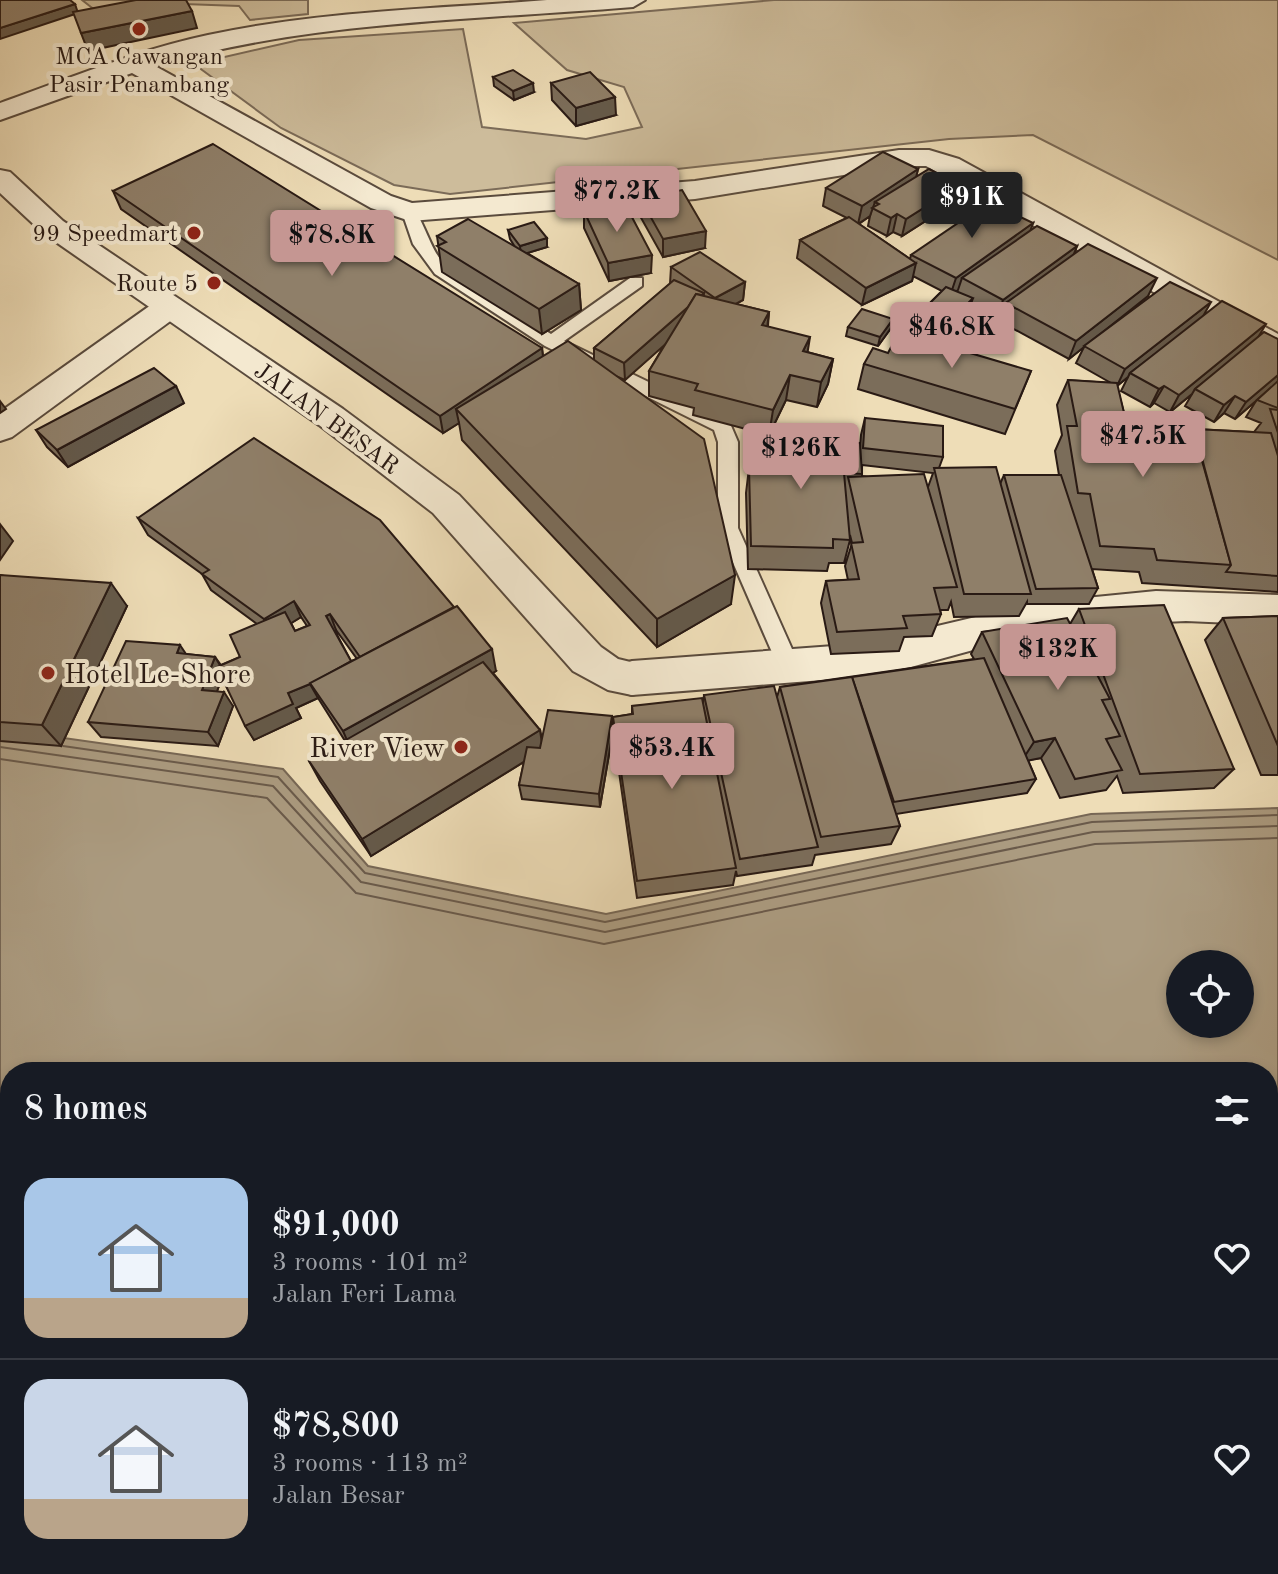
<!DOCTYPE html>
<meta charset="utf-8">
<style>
:root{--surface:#171b24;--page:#20242c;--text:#f1f3f6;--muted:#9ea1a6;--line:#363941;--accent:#c59692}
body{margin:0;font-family:"Old Standard TT",serif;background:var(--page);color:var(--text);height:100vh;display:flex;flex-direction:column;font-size:30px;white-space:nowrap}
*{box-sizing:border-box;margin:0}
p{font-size:26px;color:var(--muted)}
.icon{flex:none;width:44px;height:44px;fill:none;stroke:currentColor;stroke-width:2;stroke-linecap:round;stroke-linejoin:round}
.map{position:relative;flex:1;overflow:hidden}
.side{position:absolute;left:0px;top:1062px;width:1278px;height:512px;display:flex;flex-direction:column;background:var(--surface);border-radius:32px 32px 0 0;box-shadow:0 4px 12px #0003}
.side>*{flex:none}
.fabs{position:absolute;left:1166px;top:950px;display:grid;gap:16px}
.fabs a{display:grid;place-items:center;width:88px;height:88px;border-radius:50%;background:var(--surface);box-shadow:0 4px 12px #0003;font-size:40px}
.price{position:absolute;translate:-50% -68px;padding:0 18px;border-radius:8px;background:var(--accent);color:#111;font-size:26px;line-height:52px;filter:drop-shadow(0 2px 4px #0008)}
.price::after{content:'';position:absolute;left:50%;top:48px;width:24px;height:18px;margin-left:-12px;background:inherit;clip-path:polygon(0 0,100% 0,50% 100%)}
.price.current{background:#222;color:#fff}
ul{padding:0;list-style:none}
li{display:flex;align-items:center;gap:24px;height:200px;padding:0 24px}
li+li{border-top:2px solid var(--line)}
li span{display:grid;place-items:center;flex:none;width:224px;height:160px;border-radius:24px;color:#555}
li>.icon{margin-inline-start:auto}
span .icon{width:96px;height:96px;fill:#fffc;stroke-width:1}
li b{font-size:34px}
h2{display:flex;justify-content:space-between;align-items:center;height:96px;padding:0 24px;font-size:34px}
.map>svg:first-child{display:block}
.green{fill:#cdbc9b;stroke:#7b6b58;stroke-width:2}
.water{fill:#ab9b80;stroke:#776755;stroke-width:2;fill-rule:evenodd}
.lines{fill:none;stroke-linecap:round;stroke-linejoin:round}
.shore{stroke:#6a5a4a;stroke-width:2}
.service-casing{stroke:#5a4b3d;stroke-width:4}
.minor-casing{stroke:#5a4b3d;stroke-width:4}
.tertiary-casing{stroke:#5a4b3d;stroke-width:4}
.service{fill:#f4e9d0;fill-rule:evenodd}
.minor{fill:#f4e9d0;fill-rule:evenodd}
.tertiary{fill:#f4e9d0;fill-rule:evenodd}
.wall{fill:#7b6d5a;stroke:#291a14;stroke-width:2;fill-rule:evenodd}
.shaded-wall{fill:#64594a;stroke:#291a14;stroke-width:2}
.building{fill:#8f7f69;stroke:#291a14;stroke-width:2}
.poi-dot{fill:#8f2418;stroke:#f4e9d0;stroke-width:3}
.labels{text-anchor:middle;stroke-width:8;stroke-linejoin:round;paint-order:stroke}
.far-poi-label{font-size:24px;fill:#291a14;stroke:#f4e9d0;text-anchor:end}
.far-street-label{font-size:24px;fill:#291a14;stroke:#f4e9d0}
.poi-label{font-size:28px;fill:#291a14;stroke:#f4e9d0;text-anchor:start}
</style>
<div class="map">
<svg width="1278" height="1574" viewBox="0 0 1278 1574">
<rect width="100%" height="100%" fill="#eeddb7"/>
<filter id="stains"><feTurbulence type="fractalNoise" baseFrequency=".0025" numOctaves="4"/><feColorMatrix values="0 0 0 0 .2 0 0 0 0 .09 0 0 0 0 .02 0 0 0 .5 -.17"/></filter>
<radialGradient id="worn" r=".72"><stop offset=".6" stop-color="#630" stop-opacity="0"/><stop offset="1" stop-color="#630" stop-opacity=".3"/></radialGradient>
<g class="green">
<polygon points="82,0 308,0 308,14 250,20 239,6 184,4 105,18"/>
<polygon points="774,0 1278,0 1278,260 1033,135 949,139 450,194 394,185 281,128 194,64 299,40 463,29 482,127 586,139 642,127 624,87 567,70 514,23"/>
</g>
<path class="water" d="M0,729L283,769L368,866L606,914L1091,814L1278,808V1574H0ZM1180,964H1240V1024H1180ZM10,1072H1268V1564H10Z"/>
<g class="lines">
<g class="shore">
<polyline points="63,746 278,777 365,873 605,922 1092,822 1278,815"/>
<polyline points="0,747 273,786 361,882 605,932 1093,832 1278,826"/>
<polyline points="0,759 267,798 356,893 604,944 1095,844 1278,838"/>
</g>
<g class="service-casing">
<path id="service" d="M410,207C420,210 430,248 441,260C463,285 520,314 551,334L630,278H642V286L564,341L729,421L738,442V528L800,667L797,673H781L718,528V442L714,430L545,346L435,274L413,244L402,212Z"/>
</g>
<g class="minor-casing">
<g id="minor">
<path d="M547,0H645L633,7C475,20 307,21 155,66L391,196L412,203L695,181L899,150H929L959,159L1278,334V358L1267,355L926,166H899L695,199L410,221L371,208L132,73L0,120V103C68,79 137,50 208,35C319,11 435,9 547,0Z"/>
<polygon points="169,297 180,300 185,307 180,314 12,437 0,441 0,412 158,300"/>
<polygon points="1156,591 1278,595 1278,625 1186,621 1096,625 1035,633 911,667 861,677 632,695 617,690 611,678 617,666 632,661 861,644 1035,603"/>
</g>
</g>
<g class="tertiary-casing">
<polygon id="tertiary" points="0,170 10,172 63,221 343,409 459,495 601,647 618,659 647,666 653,678 647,690 632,695 608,690 573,671 433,513 319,425 43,233 0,193"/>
</g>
<use href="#service" class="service"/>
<use href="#minor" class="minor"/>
<use href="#tertiary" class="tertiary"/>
</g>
<g class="wall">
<polygon points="493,77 534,92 514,100 494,86"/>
<polygon points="551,83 616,115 576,126 552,100"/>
<path d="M918,169L916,177L960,185L955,202L902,236L893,232L887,236L868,226L870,216L859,224L910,259L911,255L1033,223L1030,230L1077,246L1074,254L1148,296L1095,338L1204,316L1260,335L1278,339V592L1142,583L1139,572L1092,569L1098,588L1089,604H1027V602L1019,616L954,617L951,602L948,610H940L941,614L932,636L904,637L899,651L831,654L821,603L826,581L848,580L845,566L852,543L850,535V540L844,563H829L827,571L748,569L746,493L749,468L758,469V457L761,433L693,415L694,408L649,396V371L665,344L625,380L618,377L731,604L657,647L462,440L459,423L443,433L121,209L113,191L542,348L543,356L594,360V348L670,284L671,267L745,282L743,300L736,304L769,312L768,326L807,352L833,359L828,384L817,407L786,400L770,433L860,448L861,435L865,418L943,457L939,468L1000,484L1004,475H1059L1055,451L1062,435L1057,405L1068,380L1111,383L1076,363L1084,347L1069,359L999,321L1002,314L997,318L971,304L970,307L945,333L918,322L920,313L942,291L913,276L912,281L862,305L797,258L800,240L847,218L823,206L826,188ZM1128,377L1121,391L1150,407L1154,403L1170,412L1192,394L1185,406L1214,422L1224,413L1235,419L1256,401L1246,417L1261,423L1254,432L1194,429L1125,417L1117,386ZM862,465L933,473L928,487L862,476Z"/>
<polygon points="640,198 705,248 663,257 640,216"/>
<polygon points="584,211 651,273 609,281 584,228"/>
<polygon points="508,230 547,247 527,253 579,284 581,310 542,334 442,272 437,236 515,247 510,239"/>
<polygon points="848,327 891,328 878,346 846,336"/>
<polygon points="888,353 1031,371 1005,434 858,389 864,364"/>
<polygon points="184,403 68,467 47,447 36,430"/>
<path d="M138,518L496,671L493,673L540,730L542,739L612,716L613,731L600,807L522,799L519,785L524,762L371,856L320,781L309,761L345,741L318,698L296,708L301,718L254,740L222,678L217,691L233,706L218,746L101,737L88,722L186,654L215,657L221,665L240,657L257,624L211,590L202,574L148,535ZM301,617L307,626L295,631L291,623ZM336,630L357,659L351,661L335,631Z"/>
<polygon points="0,575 127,606 61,746 0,741"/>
<polygon points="1079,609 1234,769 1214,788 1123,793 1117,776 1106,790 1060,798 1041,758 1028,760 1036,779 1027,793 896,814 900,826 891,844 815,855 812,865 737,876 736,871 733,885 637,898 614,737 613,717 632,714 632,706 703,704 704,695 777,697 780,687 974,659 971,654 982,632 1070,624"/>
<polygon points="1278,616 1278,775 1261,775 1205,640 1223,618"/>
</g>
<g class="shaded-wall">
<polygon points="75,4 78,13 0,39 0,28"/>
<polygon points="192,11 197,28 88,51 81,33"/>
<polygon points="533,83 534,92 514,100 513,91"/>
<polygon points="615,97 616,115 576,126 576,108"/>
<polygon points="918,169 914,187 879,204 875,202 870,216 858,224 862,206"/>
<polygon points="960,185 955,202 902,236 906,219"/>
<polygon points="897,214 893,232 887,236 891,218"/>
<polygon points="1033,223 1027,241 962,278 958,290 950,296 956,278"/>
<polygon points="706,231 705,248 663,257 663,239"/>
<polygon points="547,238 547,247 521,255 520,246"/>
<polygon points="1077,246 1070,264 1006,303 1002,314 997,318 1003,300"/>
<polygon points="652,255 651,273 609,281 608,263"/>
<polygon points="916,263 912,281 862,305 866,288"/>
<polygon points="1157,278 1148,296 1069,359 1076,341"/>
<polygon points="745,282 743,300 714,316 715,298"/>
<polygon points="579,284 581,310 542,334 539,309"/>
<polygon points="704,293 703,311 625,380 624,363"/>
<polygon points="973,298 970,307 945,333 948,324"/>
<polygon points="1211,302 1201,320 1130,373 1128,377 1117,386 1125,369"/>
<polygon points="769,312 766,337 762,325"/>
<polygon points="893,319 891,328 878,346 880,337"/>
<polygon points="1266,324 1256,341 1195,389 1192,394 1170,412 1179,395"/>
<polygon points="810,337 806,362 803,351"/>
<polygon points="542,348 544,366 456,409 459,423 443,433 440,416"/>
<polygon points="833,359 828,384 817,407 821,382"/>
<polygon points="790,375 786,400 769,435 773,410"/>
<polygon points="1278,375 1278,382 1235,419 1246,402"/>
<polygon points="176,386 184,403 68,467 57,450"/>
<polygon points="1164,386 1154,403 1150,407 1159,389"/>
<polygon points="1235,396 1224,413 1214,422 1224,405"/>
<polygon points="0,401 6,409 0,413"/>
<polygon points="0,524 13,541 0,560"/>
<polygon points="735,575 731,604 657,647 657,619"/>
<polygon points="111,583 127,606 61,746 42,725"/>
<polygon points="294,601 301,617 272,635 264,619"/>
<polygon points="330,614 336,630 333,632 326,616"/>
<polygon points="180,645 190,660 177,653"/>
<polygon points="492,649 496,671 352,752 343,731"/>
<polygon points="215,657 224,672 212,705 202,690"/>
<polygon points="310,684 318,698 296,708 301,718 254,740 245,726 288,693"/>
<polygon points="224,692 233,706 218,746 208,732"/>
<polygon points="612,716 613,731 600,807 599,794"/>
<polygon points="540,730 543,750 371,856 362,839"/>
<polygon points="1055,738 1041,758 1021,762 1034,742"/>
</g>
<g class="building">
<polygon points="0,0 70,0 75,4 0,28"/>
<polygon points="136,0 186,0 192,11 81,33 73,12"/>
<polygon points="513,70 533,83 513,91 493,77"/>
<polygon points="590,72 615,97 576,108 551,83"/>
<polygon points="213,144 542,348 440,416 113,191"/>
<polygon points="883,152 918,169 862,206 826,188"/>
<polygon points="929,169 960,185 906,219 897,214 891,218 872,208 879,204 875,202"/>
<polygon points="682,190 706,231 663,239 640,198"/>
<polygon points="989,202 1033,223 956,278 911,255"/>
<polygon points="625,204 652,255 608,263 584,211"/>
<polygon points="849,217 916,263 866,288 800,240"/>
<polygon points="468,219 579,284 539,309 437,246 446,242 437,236"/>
<polygon points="534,222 547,238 520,246 508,230"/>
<polygon points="1037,226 1077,246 1003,300 962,278"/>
<polygon points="1088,244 1157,278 1076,341 1006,303"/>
<polygon points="700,252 745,282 715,298 671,267"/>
<polygon points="674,280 704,293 702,295 696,294 688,307 624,363 594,348"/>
<polygon points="1170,282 1211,302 1125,369 1084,346"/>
<polygon points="946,287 973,298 948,324 920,313"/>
<polygon points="696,294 769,312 762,325 810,337 803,351 833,359 821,382 790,375 773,410 695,390 698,384 649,371"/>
<polygon points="1222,301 1266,324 1179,395 1164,386 1159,389 1130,373"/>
<polygon points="862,309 893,319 880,337 848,327"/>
<polygon points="899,332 1031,371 1015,409 864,364 873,348 888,353"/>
<polygon points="1264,332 1278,339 1278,375 1246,402 1235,396 1224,405 1195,389"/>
<polygon points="568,341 704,439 735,575 657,619 456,409"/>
<polygon points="154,368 176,386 57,450 36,430"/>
<polygon points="1068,380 1117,383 1125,417 1191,421 1231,565 1157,560 1154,549 1100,546 1090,494 1078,493 1067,426 1077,426"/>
<polygon points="1278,381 1278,408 1257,400"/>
<polygon points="1270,409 1278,410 1278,433"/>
<polygon points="865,418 943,426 943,457 863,448"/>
<polygon points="1194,429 1271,433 1278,456 1278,576 1226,572 1231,565"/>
<polygon points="761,432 824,434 825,442 860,443 862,474 844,473 850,540 833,539 833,548 751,546 749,468 763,469"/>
<polygon points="254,438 380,520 454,607 360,657 330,614 326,616 351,661 310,684 288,693 293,704 245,726 217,667 240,657 230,635 285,612 295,631 310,625 294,601 264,619 202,574 209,570 138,518"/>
<polygon points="996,467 1031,594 964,594 934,468"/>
<polygon points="924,474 957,587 934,588 941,614 903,616 907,628 837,632 826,581 859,579 851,543 863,542 848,477"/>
<polygon points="1004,475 1061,475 1098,588 1036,589"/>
<polygon points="0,575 111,583 42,725 0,722"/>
<polygon points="1164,605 1234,769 1140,774 1079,609"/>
<polygon points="457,606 492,649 343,731 310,683"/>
<polygon points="1278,616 1278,746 1223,618"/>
<polygon points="1067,618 1110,699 1102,700 1120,736 1106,739 1122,770 1075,779 1055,738 1034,742 982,632"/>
<polygon points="126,641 180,645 177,653 215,657 202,690 224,692 208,732 88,722"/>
<polygon points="984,658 1036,779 894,802 852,677"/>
<polygon points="483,662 540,730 362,839 309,761"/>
<polygon points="852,677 900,826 821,837 780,687"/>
<polygon points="774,686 818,847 740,859 704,695"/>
<polygon points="702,698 736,868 637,881 613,717 633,714 632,706"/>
<polygon points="548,710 612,716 599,794 519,785 527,747 540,748"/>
</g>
<g class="poi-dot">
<circle cx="139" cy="29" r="8"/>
<circle cx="194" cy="233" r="8"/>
<circle cx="214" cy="283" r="8"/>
<circle cx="48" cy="673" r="8"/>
<circle cx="461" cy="747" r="8"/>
</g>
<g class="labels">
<g class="far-poi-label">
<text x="139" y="64" text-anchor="middle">MCA Cawangan<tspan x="139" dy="28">Pasir Penambang</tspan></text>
<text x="178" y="241">99 Speedmart</text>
<text x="198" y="291">Route 5</text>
</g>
<g class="far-street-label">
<text transform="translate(327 418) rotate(36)" y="8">JALAN BESAR</text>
</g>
<g class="poi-label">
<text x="64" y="683">Hotel Le-Shore</text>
<text x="445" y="757" text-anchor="end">River View</text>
</g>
</g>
<rect width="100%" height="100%" filter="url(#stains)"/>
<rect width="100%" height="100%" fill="url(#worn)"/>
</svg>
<div class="fabs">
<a><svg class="icon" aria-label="locate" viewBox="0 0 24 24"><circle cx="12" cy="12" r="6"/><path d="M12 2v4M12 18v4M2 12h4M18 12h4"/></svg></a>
</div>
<b class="price" style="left:617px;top:234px">$77.2K</b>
<b class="price current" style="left:972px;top:240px">$91K</b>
<b class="price" style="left:332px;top:278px">$78.8K</b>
<b class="price" style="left:952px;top:370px">$46.8K</b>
<b class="price" style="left:1143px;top:479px">$47.5K</b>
<b class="price" style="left:801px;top:491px">$126K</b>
<b class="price" style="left:1058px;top:692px">$132K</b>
<b class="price" style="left:672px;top:791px">$53.4K</b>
<section class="side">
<h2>8 homes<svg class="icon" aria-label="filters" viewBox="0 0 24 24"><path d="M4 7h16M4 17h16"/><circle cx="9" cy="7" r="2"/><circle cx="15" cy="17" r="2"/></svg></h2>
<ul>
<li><span style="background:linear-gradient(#a9c7e8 75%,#b9a48a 0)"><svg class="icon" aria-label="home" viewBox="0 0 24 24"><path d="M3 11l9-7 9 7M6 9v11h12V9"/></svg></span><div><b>$91,000</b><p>3 rooms · 101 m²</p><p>Jalan Feri Lama</p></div><svg class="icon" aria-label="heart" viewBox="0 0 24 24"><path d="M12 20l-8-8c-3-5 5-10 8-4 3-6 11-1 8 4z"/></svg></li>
<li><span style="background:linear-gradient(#c9d6e8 75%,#b9a48a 0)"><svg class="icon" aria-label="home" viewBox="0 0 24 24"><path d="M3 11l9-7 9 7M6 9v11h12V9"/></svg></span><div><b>$78,800</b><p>3 rooms · 113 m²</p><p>Jalan Besar</p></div><svg class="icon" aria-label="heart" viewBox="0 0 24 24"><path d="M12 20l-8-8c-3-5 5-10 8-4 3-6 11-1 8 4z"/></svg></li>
</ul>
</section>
</div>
